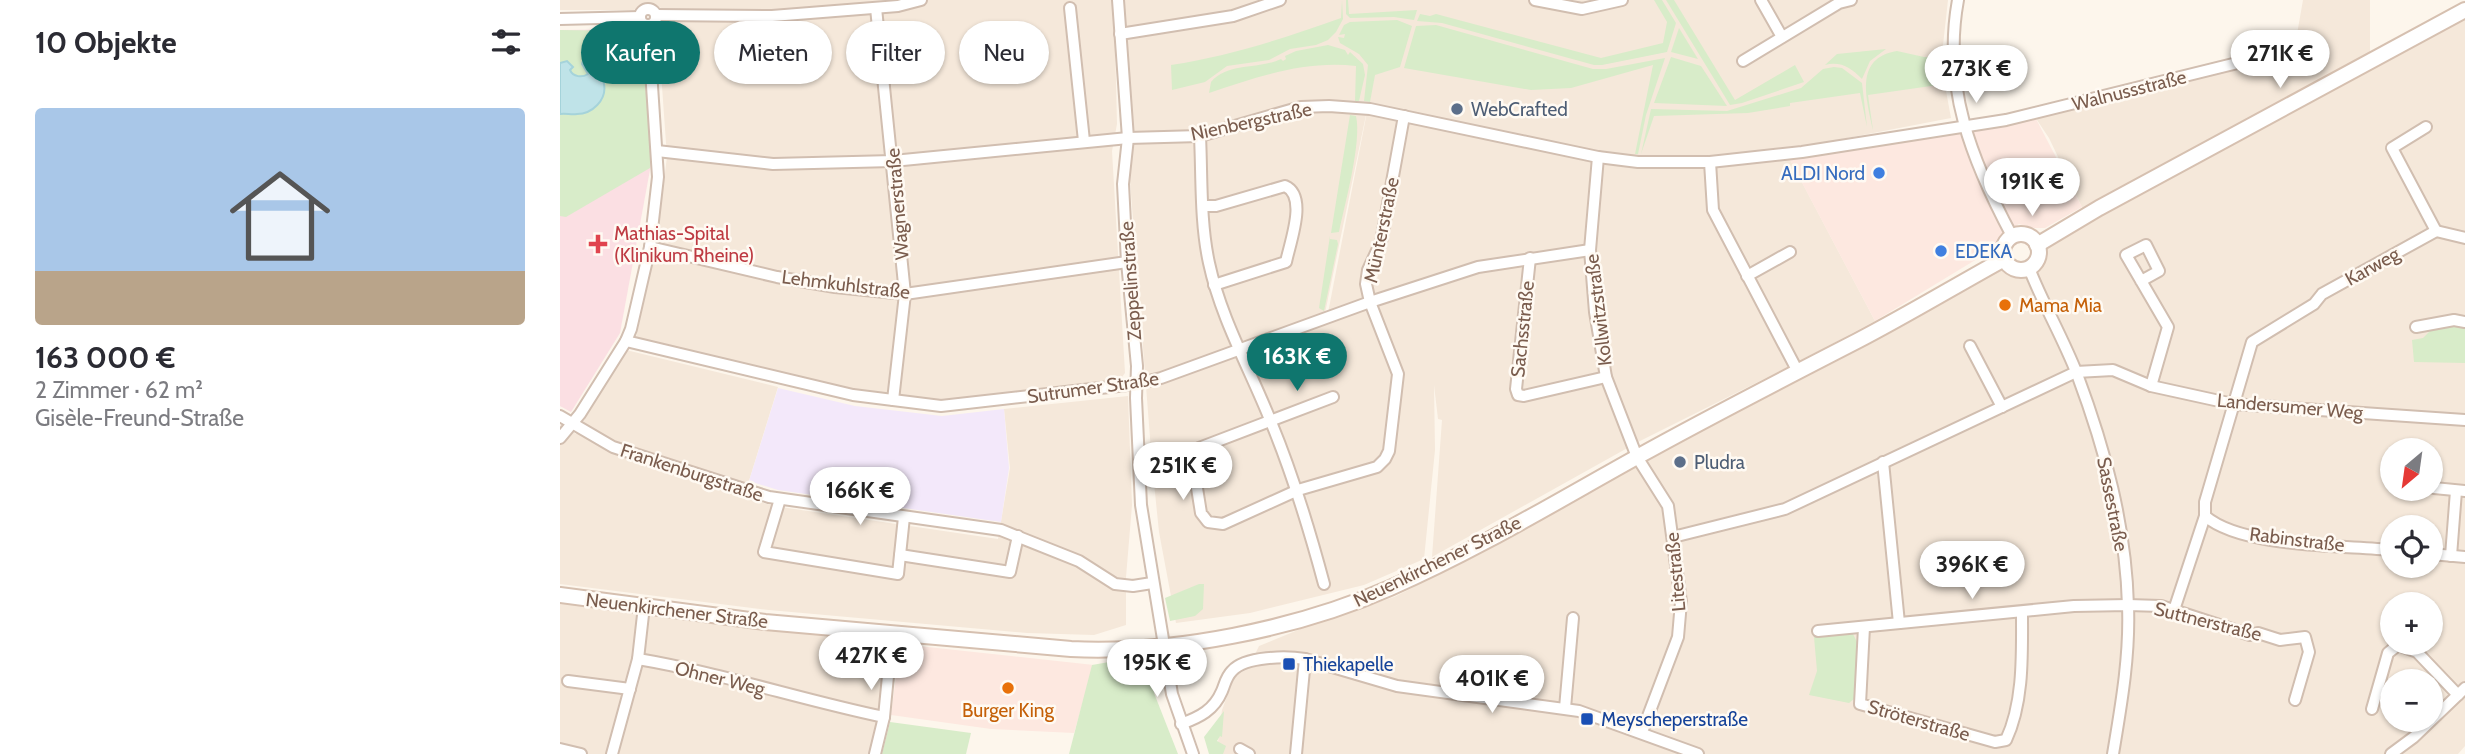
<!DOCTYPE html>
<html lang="de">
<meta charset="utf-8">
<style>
:root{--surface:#fff;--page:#f7f7f7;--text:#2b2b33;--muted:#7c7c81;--line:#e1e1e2;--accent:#0f766e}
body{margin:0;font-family:Cabin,sans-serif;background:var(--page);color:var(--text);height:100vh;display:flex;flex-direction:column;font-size:26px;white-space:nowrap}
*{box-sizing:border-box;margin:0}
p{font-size:23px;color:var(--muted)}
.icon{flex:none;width:38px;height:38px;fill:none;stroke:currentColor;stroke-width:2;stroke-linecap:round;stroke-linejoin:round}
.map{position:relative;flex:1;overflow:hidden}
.details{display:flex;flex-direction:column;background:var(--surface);width:560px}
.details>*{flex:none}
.hud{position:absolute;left:21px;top:21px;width:665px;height:63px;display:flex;gap:14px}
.needle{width:46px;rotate:209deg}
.buttons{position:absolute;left:1820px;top:438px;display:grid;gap:14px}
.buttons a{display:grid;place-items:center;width:63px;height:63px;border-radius:50%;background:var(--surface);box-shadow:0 2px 5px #0004;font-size:35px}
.price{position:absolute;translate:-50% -60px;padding:0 16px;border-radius:24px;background:#fff;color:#222;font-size:23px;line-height:46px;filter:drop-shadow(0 2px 4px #0008)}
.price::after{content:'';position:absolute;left:50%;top:42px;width:21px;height:16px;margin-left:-10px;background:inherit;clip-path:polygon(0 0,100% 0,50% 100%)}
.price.active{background:var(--accent);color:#fff}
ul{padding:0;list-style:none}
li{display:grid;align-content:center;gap:14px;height:371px;padding:0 35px}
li+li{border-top:2px solid var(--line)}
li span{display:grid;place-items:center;height:217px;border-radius:7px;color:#555}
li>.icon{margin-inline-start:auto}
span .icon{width:126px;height:126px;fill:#fffc;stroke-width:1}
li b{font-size:30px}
h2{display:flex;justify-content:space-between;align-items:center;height:84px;padding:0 35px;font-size:30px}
.chip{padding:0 24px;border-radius:32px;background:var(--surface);box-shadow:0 2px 5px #0004;font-size:24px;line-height:63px}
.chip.active{background:var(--accent);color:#fff}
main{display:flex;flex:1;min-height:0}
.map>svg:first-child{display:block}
.residential{fill:#f5e8da;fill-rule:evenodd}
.commercial{fill:#fde8e0}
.education{fill:#f3e8fa}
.medical{fill:#fbdfe3}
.green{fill:#d8ecc9}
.water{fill:#bfe3e8;stroke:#a5d3da;stroke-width:2}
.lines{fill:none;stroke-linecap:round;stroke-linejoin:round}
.street-casing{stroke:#d1beb0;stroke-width:14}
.secondary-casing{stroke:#d6c0b0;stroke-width:18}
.street{stroke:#fff;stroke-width:10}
.secondary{stroke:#fff;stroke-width:14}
.service-dot{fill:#5c6f8a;stroke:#fffaf3;stroke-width:2.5}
.shop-dot{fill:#3f7fe0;stroke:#fffaf3;stroke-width:2.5}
.health-dot{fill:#e0444e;stroke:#fffaf3;stroke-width:2.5}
.food-dot{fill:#e8710a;stroke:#fffaf3;stroke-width:2.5}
.transit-dot{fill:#1a4fb4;stroke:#fffaf3;stroke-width:2.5}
.labels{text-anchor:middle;stroke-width:5;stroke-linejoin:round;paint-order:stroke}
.street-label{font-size:19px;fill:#7a5c4d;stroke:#fffaf3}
.service-label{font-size:19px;fill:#4e5e75;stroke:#fffaf3;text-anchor:start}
.shop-label{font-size:19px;fill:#366cbe;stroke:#fffaf3;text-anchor:end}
.health-label{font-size:19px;fill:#be3a42;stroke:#fffaf3;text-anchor:start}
.food-label{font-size:19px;fill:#c56008;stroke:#fffaf3;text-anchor:start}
.transit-label{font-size:19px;fill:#164399;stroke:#fffaf3;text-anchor:start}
</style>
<main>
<section class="details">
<h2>10 Objekte<svg class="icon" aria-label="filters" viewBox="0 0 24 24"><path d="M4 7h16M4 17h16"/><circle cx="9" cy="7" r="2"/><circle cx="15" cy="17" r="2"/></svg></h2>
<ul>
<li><span style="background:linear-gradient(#a9c7e8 75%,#b9a48a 0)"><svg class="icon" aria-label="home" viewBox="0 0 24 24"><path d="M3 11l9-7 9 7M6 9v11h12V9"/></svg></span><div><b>163 000 €</b><p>2 Zimmer · 62 m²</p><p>Gisèle-Freund-Straße</p></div></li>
</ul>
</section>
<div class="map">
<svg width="1905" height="754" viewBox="0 0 1905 754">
<rect width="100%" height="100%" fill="#fdf6ec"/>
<g class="residential">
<polygon points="0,0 554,0 557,124 552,151 565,373 559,381 381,401 292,389 76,337 94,257 107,157 98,30 104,10 96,5 82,6 74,10 0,10"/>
<path d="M562,0H1388L1383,45L1384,80L1391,118L1225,150L1315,321L1238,362L1080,441L872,557L882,420L878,419L874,385L875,450L864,559L804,585L690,613L616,623L599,532L592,463L566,130ZM812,86L768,313L882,273L881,283L768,320L765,313Z"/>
<path d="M1743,0H1810V64L1905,13V746L1898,754H663L658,742L662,710L672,683L678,674L688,669L699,646L755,623L834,597L854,587L1443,265L1453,272H1465L1473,268L1480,258L1483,246L1528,220L1489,138L1475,117L1734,51ZM1832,450H1871V488H1832ZM1832,527H1871V565H1832ZM1832,604H1871V642H1832ZM1832,681H1871V719H1832Z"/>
<polygon points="66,350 218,387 184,497 214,506 438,539 450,468 444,409 568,396 572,505 566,577 566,625 534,635 467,633 209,610 0,584 0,425 16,434"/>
<polygon points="0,602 327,639 320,720 312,754 0,754"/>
</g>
<g class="commercial">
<polygon points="1475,117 1522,207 1485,228 1474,228 1459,224 1445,232 1440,245 1315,321 1230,160"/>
<polygon points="340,644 534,665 514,733 431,729 331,715"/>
</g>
<polygon class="education" points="218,388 295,406 382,416 444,409 449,468 441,522 218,490 189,481"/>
<polygon class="medical" points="79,29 83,35 92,159 60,333 11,412 0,406 0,30"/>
<g class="green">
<path d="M782,0L783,19L776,32L768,40L756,45L730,49L709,60L667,66L645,82L612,90L611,65C670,56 725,38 781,18Z"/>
<polygon points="786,0 788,0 789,14 857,10 854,20 834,17 790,18 786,14"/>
<polygon points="1094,0 1102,0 1116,23 1107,52 1042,65 1034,65 882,23 857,21 860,14 870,16 876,14 1041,58 1103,43 1107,22"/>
<polygon points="1106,0 1114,0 1175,100 1235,65 1244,82 1182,103 1170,105"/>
<polygon points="837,20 852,26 840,67 815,75 810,102 804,101 808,65 799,54 780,43 778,37 784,38 785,34 779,35 784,25 790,22"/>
<polygon points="876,25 1033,69 1046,69 1105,58 1086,115 1078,154 1075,154 1093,65 1011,88 971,90 844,68 856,26"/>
<polygon points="1119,28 1138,59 1111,52"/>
<polygon points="0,30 81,31 91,157 90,168 6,217 0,216"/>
<path d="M768,45L785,50L788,55L790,52L803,64L805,75L799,101H795L796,66C745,60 696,77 649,93L651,82C669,62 698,70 721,59L723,61L726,59L725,56L736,51Z"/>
<path d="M1326,49L1310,61L1302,79C1291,68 1281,61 1265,65L1277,54Z"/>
<path d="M1337,51L1364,57L1382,58L1385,84L1308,95L1313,130C1307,100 1293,58 1337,51Z"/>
<polygon points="1111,57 1141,66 1167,106 1094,103"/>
<polygon points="1274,67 1282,68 1302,83 1307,127 1300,93 1230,103 1230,106 1188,113 1094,116 1081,154 1091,109 1167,111 1241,88 1263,69"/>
<path d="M790,115L796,116C802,142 785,203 779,232L771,233Z"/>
<polygon points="770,236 770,239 777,240 778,244 764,311 759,308"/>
<polygon points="1895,324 1905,326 1905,363 1854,362 1852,340 1863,338 1873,328"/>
<polygon points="639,584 644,584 643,609 635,616 610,621 605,598"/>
<polygon points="1288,633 1293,634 1297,642 1295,698 1289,703 1249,695 1257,671 1254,637"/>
<polygon points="589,655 594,693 618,754 509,754 532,665"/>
<polygon points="664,711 662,737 660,736 657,741 666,746 663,754 649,754 644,737"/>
<polygon points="330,722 411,733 406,754 322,754"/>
</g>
<path class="water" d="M28,54L38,57C37,68 42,74 44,84C47,100 32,114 17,114C11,115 6,113 0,114V63L7,61L13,67L10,70C13,77 22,78 28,74L22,64L25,55Z"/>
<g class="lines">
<g class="street-casing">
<g id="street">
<polyline points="558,0 568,138 563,184 567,262 577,366 576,398 581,505 612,694 633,754"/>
<polyline points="975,0 1022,9 1062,0"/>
<polyline points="1201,0 1222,37"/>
<path d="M1398,0C1382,87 1412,161 1452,236"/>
<polyline points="316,8 345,294 333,400"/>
<polyline points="510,8 524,141"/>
<circle cx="88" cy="17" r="8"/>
<polyline points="96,15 212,16 338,6 361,0"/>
<polyline points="0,19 80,17"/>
<polyline points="560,34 673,16 720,0"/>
<polyline points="1183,61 1279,3 1291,0"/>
<polyline points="1866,127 1832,148 1876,231"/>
<path d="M640,136C642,177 640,222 649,263C661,319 690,369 711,422C733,475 749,528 764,584"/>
<polyline points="97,151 213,164 333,161 568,138 640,136 741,107 769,106 810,109 1038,157 1078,162 1150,162 1242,152 1446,120 1734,49"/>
<polyline points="1038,157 1030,250 1035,312 1046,377 1077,457 1108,506 1121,602 1118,637 1082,732"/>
<polyline points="1150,162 1153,210 1237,370"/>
<path d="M643,206H656L725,186C748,196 730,242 726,262L654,285"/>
<polyline points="1876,231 1905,238"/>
<polyline points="90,247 217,277 275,287 345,294 567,262"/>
<polyline points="970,258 956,389 958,395 964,396 1046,377"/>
<path d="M1469,268C1483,304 1503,338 1517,374C1545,449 1566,526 1568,606C1570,656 1561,706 1553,754"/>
<polyline points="1187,276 1230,252"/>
<polyline points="1581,281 1599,271 1586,245 1566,255 1608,327 1591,386"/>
<polyline points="1856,327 1894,320 1905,322"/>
<polyline points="66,341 293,395 381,406 576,384 601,378 810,302 918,267 1030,250"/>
<polyline points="1410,346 1442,407"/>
<polyline points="773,397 639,448 633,456 633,463 641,513 648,522 663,524 738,490 817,467 825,459 829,451 838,374 810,302 806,284 808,270 821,242 844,116"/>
<polyline points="0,416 53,447 209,497 441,530 519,561 555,584 573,586 592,583"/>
<polyline points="0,438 20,414 66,341 71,329 90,247 98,177 88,25"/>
<polyline points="1323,462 1339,623"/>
<polyline points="1874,488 1905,491"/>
<polyline points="220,499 204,552 338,574 344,517"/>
<polyline points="1113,537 1225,509 1516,372 1553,370 1591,386 1673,404 1905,420"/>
<path d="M1832,550C1783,545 1682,548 1645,516V502L1692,342L1754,304L1762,294L1876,231"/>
<polyline points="1871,554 1905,557"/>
<polyline points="340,555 450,572 458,536"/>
<polyline points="1891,556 1896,491"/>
<polyline points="1614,610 1645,516"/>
<path d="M1304,627L1300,704L1435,742L1446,740C1464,702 1462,653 1462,612"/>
<polyline points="1258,631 1514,606 1568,605 1601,606 1690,635 1698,633 1720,640 1745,637 1749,652 1735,700"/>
<path d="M78,659C161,673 242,700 324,717"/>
<polyline points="8,681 70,689"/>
<polyline points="1005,708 1013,618"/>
<polyline points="1812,709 1828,653 1838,645 1857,652 1898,695"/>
<path d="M621,724C640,717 654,710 662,691C665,684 666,677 672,671C685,656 727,656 745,659L837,686L1019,711L1138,754"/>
<polyline points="0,749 21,754"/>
<polyline points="680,749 689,754"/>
<polyline points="52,754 78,659 84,606"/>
<polyline points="315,754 324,717 332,635"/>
<polyline points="736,754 745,659"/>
<polyline points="1831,754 1854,737 1905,688"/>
</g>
</g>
<g class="secondary-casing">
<g id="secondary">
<circle cx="1461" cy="252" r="18"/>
<polyline points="1477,245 1539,208 1905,10"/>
<path d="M0,595L205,622L511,649C612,654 737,629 830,588C915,551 996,502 1077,457C1149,417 1223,379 1297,341C1347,315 1395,286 1444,259"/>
</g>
</g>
<use href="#street" class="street"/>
<use href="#secondary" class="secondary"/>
</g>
<g class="service-dot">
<circle cx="897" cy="109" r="7"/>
<circle cx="1120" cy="462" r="7"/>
</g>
<g class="shop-dot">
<circle cx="1319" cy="173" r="7"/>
<circle cx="1381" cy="251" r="7"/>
</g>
<path class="health-dot" d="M34.5 233.5h7v7h7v7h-7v7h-7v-7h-7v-7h7z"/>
<g class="food-dot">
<circle cx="1445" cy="305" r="7"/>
<circle cx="448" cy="688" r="7"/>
</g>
<g class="transit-dot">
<rect x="722" y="657" width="14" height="14" rx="3.5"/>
<rect x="1020" y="712" width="14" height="14" rx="3.5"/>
</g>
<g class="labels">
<g class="street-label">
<text transform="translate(1569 90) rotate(-14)" y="7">Walnussstraße</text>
<text transform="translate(691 121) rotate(-12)" y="7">Nienbergstraße</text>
<text transform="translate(337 204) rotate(-95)" y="7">Wagnerstraße</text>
<text transform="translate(821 230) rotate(-78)" y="7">Münterstraße</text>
<text transform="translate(1812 266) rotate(-29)" y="7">Karweg</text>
<text transform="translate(570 281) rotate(-94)" y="7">Zeppelinstraße</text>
<text transform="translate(286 284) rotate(7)" y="7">Lehmkuhlstraße</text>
<text transform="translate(1038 310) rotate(-97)" y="7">Kollwitzstraße</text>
<text transform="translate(962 329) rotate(-84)" y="7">Sachsstraße</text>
<text transform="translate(533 387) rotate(-8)" y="7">Sutrumer Straße</text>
<text transform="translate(1730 406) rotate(5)" y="7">Landersumer Weg</text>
<text transform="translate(132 472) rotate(18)" y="7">Frankenburgstraße</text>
<text transform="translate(1553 504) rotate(79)" y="7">Sassestraße</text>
<text transform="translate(1737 539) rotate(7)" y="7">Rabinstraße</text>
<text transform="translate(877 561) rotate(-26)" y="7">Neuenkirchener Straße</text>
<text transform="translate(1115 572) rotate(-95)" y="7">Litestraße</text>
<text transform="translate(117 610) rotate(7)" y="7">Neuenkirchener Straße</text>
<text transform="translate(1648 621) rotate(14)" y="7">Suttnerstraße</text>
<text transform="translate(160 678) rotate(14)" y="7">Ohner Weg</text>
<text transform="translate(1359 720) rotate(16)" y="7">Ströterstraße</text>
</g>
<g class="service-label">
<text x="911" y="116">WebCrafted</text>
<text x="1134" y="469">Pludra</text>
</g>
<g class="shop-label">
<text x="1305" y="180">ALDI Nord</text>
<text x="1395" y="258" text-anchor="start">EDEKA</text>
</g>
<g class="health-label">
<text x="54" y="240">Mathias-Spital<tspan x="54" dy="22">(Klinikum Rheine)</tspan></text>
</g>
<g class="food-label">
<text x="1459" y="312">Mama Mia</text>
<text x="448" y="717" text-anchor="middle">Burger King</text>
</g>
<g class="transit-label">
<text x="743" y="671">Thiekapelle</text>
<text x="1041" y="726">Meyscheperstraße</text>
</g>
</g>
</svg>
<div class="buttons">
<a><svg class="needle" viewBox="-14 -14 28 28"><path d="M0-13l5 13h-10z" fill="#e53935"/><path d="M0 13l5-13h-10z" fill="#7c7c81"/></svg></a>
<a><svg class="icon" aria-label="locate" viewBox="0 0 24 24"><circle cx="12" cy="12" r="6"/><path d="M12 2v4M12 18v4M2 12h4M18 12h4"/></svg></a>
<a>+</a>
<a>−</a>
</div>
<b class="price" style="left:1720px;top:90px">271K €</b>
<b class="price" style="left:1416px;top:105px">273K €</b>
<b class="price" style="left:1472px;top:218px">191K €</b>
<b class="price active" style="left:737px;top:393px">163K €</b>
<b class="price" style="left:623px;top:502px">251K €</b>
<b class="price" style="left:300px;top:527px">166K €</b>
<b class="price" style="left:1412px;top:601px">396K €</b>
<b class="price" style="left:311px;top:692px">427K €</b>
<b class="price" style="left:597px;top:699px">195K €</b>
<b class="price" style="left:932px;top:715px">401K €</b>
<div class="hud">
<a class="chip active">Kaufen</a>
<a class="chip">Mieten</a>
<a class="chip">Filter</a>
<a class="chip">Neu</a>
</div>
</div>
</main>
